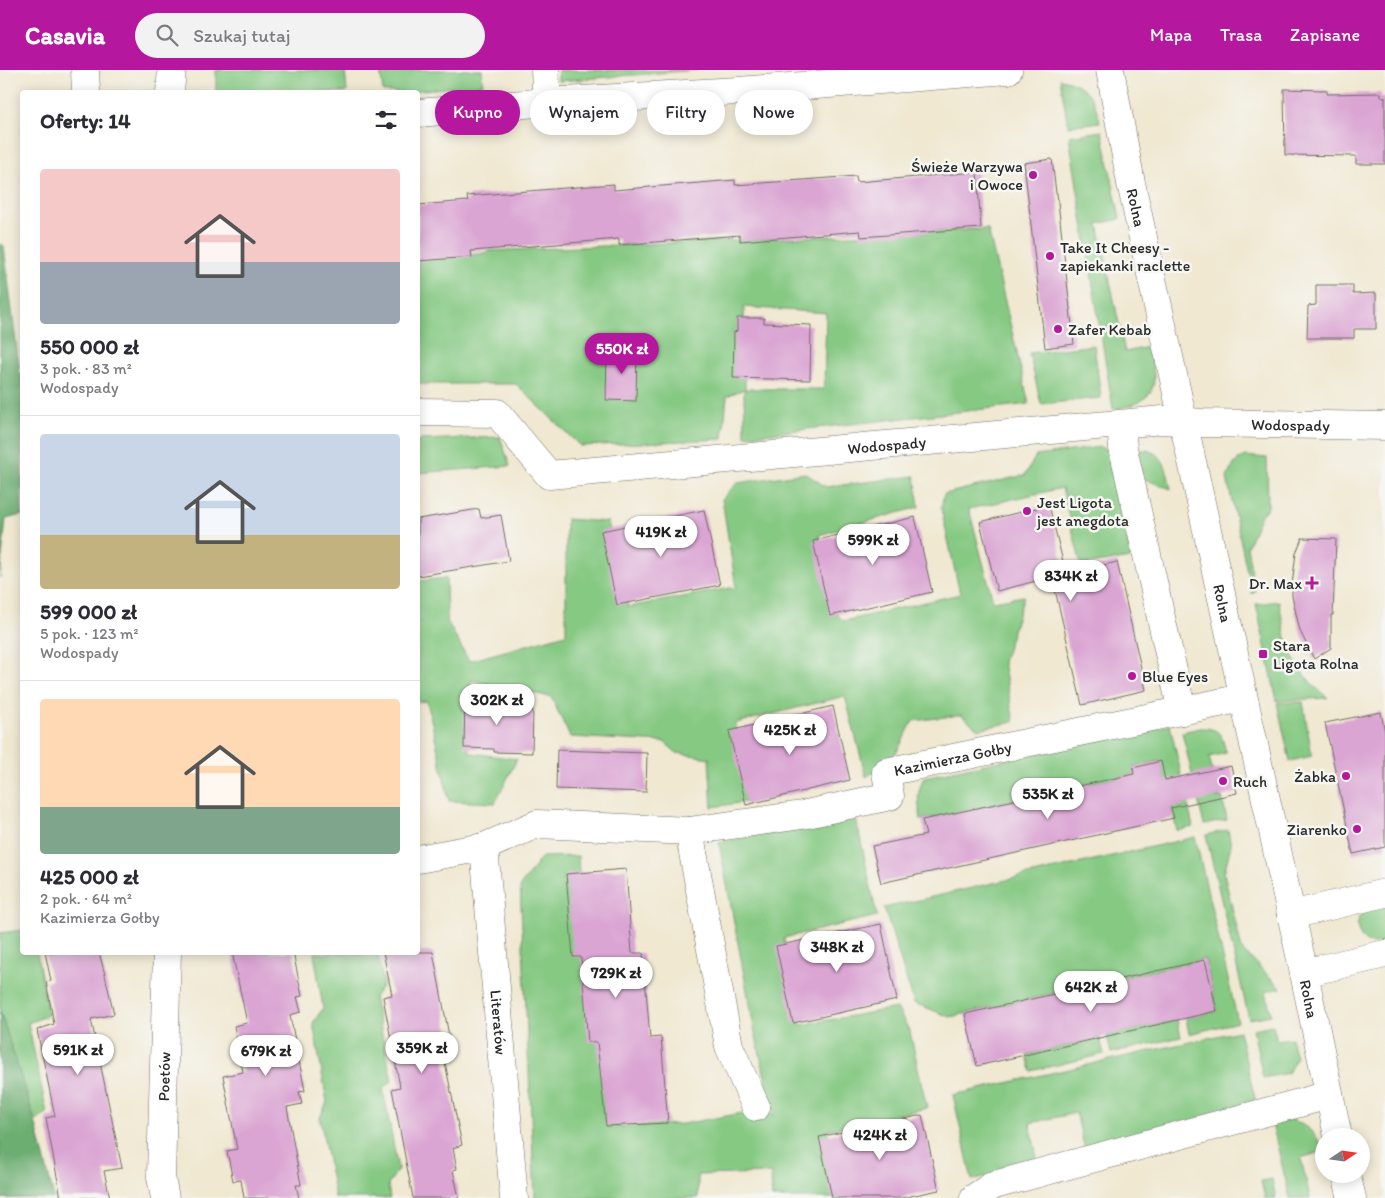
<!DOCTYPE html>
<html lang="pl">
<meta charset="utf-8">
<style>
:root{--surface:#fff;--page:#f2f2f3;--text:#2b2b33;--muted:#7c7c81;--line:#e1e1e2;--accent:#b5179e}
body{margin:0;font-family:Itim,sans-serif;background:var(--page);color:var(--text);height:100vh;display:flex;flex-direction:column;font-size:19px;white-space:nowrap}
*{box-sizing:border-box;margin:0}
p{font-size:16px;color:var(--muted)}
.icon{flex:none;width:28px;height:28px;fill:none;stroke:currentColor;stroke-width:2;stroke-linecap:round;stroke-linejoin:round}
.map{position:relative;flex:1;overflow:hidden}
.panel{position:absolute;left:20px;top:20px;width:400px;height:865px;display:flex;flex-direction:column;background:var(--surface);border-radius:5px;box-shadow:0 2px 12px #0003}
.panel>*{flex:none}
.guide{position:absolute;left:435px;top:20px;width:475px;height:45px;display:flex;gap:10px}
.needle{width:32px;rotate:77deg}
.buttons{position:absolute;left:1315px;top:1058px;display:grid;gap:10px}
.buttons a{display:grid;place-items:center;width:55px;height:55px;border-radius:50%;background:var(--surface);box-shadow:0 2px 12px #0003;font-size:25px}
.price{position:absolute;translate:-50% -42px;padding:0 11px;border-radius:18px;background:#fff;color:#222;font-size:16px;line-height:32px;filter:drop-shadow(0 1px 2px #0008)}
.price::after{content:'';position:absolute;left:50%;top:30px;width:15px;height:11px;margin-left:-8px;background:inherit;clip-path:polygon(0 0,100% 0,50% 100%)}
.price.active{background:var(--accent);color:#fff}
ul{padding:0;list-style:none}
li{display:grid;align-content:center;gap:10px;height:265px;padding:0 20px}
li+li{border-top:1px solid var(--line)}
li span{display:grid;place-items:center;height:155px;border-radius:5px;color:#555}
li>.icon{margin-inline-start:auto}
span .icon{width:90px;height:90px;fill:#fffc;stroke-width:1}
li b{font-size:21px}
h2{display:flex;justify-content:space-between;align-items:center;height:60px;padding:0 20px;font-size:21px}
.chip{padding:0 18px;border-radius:22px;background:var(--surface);box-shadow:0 2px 12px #0003;font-size:18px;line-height:45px}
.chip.active{background:var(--accent);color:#fff}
header{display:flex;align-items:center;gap:30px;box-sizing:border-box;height:70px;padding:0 25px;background:var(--accent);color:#fff}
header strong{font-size:24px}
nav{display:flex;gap:28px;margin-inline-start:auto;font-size:18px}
.search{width:350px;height:45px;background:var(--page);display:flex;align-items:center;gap:12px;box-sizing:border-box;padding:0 18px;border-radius:28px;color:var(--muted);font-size:19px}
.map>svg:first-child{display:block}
.green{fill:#86c983;stroke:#587a57;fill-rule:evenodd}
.forest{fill:#6cad71;stroke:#4c6c4e}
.building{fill:#daa4d3}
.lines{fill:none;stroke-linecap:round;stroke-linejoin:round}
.minor-casing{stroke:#706d65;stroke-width:29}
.minor{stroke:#fff;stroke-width:28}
.poi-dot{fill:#b5179e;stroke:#f6f6f2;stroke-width:2}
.labels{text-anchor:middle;stroke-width:5;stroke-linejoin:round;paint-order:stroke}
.poi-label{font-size:16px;fill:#2b2b2b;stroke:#f6f6f2;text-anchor:start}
.street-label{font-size:16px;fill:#2b2b2b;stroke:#f6f6f2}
</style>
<header>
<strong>Casavia</strong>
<div class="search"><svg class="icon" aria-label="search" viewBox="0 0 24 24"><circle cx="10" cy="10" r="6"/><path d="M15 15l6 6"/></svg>Szukaj tutaj</div>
<nav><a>Mapa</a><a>Trasa</a><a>Zapisane</a></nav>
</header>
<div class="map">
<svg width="1385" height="1128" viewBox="0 0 1385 1128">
<rect width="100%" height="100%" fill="#f6f6f2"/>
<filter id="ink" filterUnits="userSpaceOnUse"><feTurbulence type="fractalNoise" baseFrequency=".02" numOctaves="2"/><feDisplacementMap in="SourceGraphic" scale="10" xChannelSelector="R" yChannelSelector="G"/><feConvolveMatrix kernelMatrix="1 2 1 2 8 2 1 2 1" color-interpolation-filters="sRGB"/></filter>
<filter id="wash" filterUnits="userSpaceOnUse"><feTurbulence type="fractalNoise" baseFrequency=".0096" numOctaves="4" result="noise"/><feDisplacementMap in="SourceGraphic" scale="20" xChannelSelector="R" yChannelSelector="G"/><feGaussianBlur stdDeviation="1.12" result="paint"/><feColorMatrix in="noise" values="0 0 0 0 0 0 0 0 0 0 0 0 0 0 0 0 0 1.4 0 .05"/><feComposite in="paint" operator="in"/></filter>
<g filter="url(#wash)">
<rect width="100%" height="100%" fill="#f0e8d1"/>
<g class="green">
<polygon points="216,0 345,0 347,22 216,22"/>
<polygon points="380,0 482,0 483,14 404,22 383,22"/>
<polygon points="558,0 697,0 558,11"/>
<path d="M1060,9C1085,13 1095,28 1100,52L1068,56Z"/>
<path d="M1102,61L1120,149L1098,154L1125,282L1148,277C1150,287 1154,298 1154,309C1154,331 1130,337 1113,339L1069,66Z"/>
<path d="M988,159L1029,334L745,366L744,319L727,326L723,369L580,376L516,314H418V188L480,184L489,181ZM744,237L826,243L824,319H745Z"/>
<polygon points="1094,275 1101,328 1041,334 1029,283"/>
<polygon points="500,367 510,396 418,403 418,370"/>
<polygon points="1100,377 1107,380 1108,383 1131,488 1081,495 1062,418 969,439 993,531 1024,526 1003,592 1014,652 978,659 961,645 913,651 892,691 866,707 845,626 736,653 746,732 712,737 709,688 677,683 664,672 570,667 551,627 471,610 467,677 471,683 517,689 495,733 449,731 427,631 418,632 418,511 446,508 447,551 469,591 566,564 566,449 608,452 628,537 736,517 722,429 737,413 805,403 826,417 915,406 919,437 819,465 837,545 844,551 960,524 941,438 944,424 1025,405 1036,386"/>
<path d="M1146,380C1166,384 1167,402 1171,419L1139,407L1134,381Z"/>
<path d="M1245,386L1267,388L1268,437L1261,445L1247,477L1255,522L1252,524L1227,408C1231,397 1235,391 1245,386Z"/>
<path d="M1279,531C1287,578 1290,597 1328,628L1277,631L1256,534Z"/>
<polygon points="1303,632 1312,686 1290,691 1277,633"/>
<path d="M1170,655L1193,757L1177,761L1160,691L1133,697L1134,704L921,750C918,732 916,724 924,707Z"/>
<path d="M1200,658C1221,658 1222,665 1226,683L1209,687L1212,700L1209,701L1215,728L1222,727L1227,750L1204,755L1182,662Z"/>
<polygon points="855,744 877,846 784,868 800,955 897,938 910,962 927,1038 827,1060 841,1128 772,1128 771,1103 698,1105 698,1128 535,1128 520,816 542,787 578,786 584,886 608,978 616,1057 682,1054 748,1042 774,1045 755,963 719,773"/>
<polygon points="1228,760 1231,775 1224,803 1242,880 1281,918 1266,921 1271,945 1249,949 1206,765"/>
<polygon points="1195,767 1238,952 1189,964 1186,948 1217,941 1205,889 950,947 914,933 884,838"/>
<path d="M1385,835V872C1380,873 1374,875 1369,873C1356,868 1353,848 1366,841C1371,838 1379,837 1385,835Z"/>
<polygon points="22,860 22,882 37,883 48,945 28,953 47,1043 35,1052 54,1128 0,1128 0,863"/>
<polygon points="314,883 377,883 384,914 374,927 392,1011 383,1019 398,1099 388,1115 390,1128 335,1128 320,1048 327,1032 313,953 323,938"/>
<polygon points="1177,950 1181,967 1111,983 1107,966"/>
<polygon points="1273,955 1277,970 1291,968 1296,988 1288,1003 1263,1008 1253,959"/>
<polygon points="1239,961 1257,1037 1085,1080 1076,1043 1030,1053 1038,1093 972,1110 953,1025"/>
<polygon points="1100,968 1104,984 1031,1001 1027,985"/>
<path d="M1290,1049C1306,1054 1318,1065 1324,1081L1301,1088L1310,1128H1290L1271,1050Z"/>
<polygon points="1272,1109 1276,1128 1265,1128 1261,1111"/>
</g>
<g class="forest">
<polygon points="0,174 4,176 20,304 22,305 22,445 6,449 0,509"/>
<polygon points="0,941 35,1051 54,1128 0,1128"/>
</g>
<g id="blocks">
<g class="building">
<polygon points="1284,19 1327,20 1327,24 1381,23 1381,27 1385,27 1385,94 1356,94 1356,86 1285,85"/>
<polygon points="1052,89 1056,123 1057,123 1074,274 1045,278 1024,93"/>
<polygon points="977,102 981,158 861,167 860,161 740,171 740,165 619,175 619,169 471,181 472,187 418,191 418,135 468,131 467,126 614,114 614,120 735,110 735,115 856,106 857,112"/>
<polygon points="1316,215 1353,215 1353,224 1376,223 1376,259 1354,259 1354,268 1307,268 1308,236 1316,235"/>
<polygon points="737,248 764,248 764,253 811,255 810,310 733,308 734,262 737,261"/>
<polygon points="607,278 637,279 636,331 606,330"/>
<polygon points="1049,435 1066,504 1117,492 1146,620 1082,635 1052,507 997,521 980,452"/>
<polygon points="479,439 481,448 501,445 509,491 418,506 418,449"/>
<polygon points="704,440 720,515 617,535 601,461"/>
<polygon points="915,447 932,522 830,546 813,471"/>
<polygon points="1302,468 1336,469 1333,545 1331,545 1331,578 1314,589 1300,561 1292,526 1292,515 1296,483"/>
<polygon points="465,626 499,627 499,639 533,640 532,683 494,682 494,679 464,678"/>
<polygon points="833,636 850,710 746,735 729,661"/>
<polygon points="1381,642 1385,663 1385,777 1353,784 1325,653"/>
<polygon points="557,680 647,683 646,722 556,719"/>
<polygon points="1161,691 1165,710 1231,696 1237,723 1171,738 1174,748 881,813 872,776 926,765 922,750 1134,704 1133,698"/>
<polygon points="626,799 632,883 643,883 650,968 661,967 668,1053 606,1056 597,972 588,972 581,887 573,887 566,804"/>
<polygon points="881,854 897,930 793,953 776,876"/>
<polygon points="45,882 99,882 104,901 114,944 91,949 122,1098 104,1101 110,1128 61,1128 46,1048 55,1046 37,960 54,954 46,912 51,911"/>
<polygon points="232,882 293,882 302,926 297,927 301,942 290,945 305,1021 299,1022 302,1034 287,1037 301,1115 296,1115 299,1128 244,1128 241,1110 233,1111 227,1081 237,1079 223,1006 243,1002 234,956 247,953"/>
<polygon points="383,882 433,882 451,976 442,978 462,1075 453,1078 457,1099 453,1100 459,1128 413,1128 392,1019 400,1017 383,927 392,925"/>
<polygon points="1205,890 1217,941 977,996 965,944"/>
<polygon points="922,1045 939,1120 901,1128 832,1128 819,1067"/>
</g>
</g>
</g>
<g filter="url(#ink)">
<use href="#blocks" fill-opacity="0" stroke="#706d65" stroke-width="1"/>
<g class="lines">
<g class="minor-casing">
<g id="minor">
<polyline points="85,0 86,22"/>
<polyline points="545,0 547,32"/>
<path id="s1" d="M1110,0L1131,113L1304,903L1338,1066"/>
<polyline points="170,22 172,0"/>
<polyline points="418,43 547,32 738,21 1008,0"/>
<path id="s2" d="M418,342L497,343L549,405L1163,350L1202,353L1385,356"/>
<polyline points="1121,355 1123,378 1182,641"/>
<path id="s3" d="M484,777L514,1128"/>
<polyline points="418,789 484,777 537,754 689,761"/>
<polyline points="1291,845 1385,823"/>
<polyline points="1304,903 1385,884"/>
<path id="s4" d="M756,1037L729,976L689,761L802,745L890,726L886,702L1243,628"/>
<polyline points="1346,1104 1352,1128"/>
<path id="s5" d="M165,1128L161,1107L167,882"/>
<polyline points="974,1128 994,1115 1329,1025"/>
</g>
</g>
<use href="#minor" class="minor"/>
</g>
</g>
<g class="poi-dot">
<circle cx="1033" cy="105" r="5"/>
<circle cx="1050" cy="186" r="5"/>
<circle cx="1058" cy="259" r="5"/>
<circle cx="1027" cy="441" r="5"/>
<path d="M1309.5 505.5h5v5h5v5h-5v5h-5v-5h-5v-5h5z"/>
<rect x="1258" y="579" width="10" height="10" rx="2.5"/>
<circle cx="1132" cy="606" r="5"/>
<circle cx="1346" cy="706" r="5"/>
<circle cx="1223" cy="711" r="5"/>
<circle cx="1357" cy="759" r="5"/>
</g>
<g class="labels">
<g class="poi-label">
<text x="1023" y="102" text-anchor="end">Świeże Warzywa<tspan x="1023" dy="18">i Owoce</tspan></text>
<text x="1060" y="183">Take It Cheesy -<tspan x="1060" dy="18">zapiekanki raclette</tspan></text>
<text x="1068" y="265">Zafer Kebab</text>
<text x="1037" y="438">Jest Ligota<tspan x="1037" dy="18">jest anegdota</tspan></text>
<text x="1302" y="519" text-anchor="end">Dr. Max</text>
<text x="1273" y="581">Stara<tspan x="1273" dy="18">Ligota Rolna</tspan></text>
<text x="1142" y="612">Blue Eyes</text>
<text x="1336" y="712" text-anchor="end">Żabka</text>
<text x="1233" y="717">Ruch</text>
<text x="1347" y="765" text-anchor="end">Ziarenko</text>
</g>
<g class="street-label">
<text dy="6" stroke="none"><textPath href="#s1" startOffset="140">Rolna</textPath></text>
<text dy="6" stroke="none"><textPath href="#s2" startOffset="904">Wodospady</textPath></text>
<text dy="6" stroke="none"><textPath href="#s2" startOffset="499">Wodospady</textPath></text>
<text dy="6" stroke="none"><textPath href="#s1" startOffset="545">Rolna</textPath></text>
<text dy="6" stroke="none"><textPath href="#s4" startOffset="582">Kazimierza Gołby</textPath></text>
<text dy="6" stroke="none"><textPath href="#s1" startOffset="950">Rolna</textPath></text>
<text dy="6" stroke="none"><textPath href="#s3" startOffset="176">Literatów</textPath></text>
<text dy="6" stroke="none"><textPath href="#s5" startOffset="122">Poetów</textPath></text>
</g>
</g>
</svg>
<div class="buttons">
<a><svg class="needle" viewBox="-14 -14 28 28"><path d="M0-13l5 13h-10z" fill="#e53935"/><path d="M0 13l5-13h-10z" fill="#7c7c81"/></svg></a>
</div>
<b class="price active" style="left:622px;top:305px">550K zł</b>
<b class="price" style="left:661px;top:488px">419K zł</b>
<b class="price" style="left:873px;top:496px">599K zł</b>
<b class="price" style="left:1071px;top:532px">834K zł</b>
<b class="price" style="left:497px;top:656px">302K zł</b>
<b class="price" style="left:790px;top:686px">425K zł</b>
<b class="price" style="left:1048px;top:750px">535K zł</b>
<b class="price" style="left:837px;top:903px">348K zł</b>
<b class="price" style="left:616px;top:929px">729K zł</b>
<b class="price" style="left:1091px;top:943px">642K zł</b>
<b class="price" style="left:422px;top:1004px">359K zł</b>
<b class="price" style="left:78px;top:1006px">591K zł</b>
<b class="price" style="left:266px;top:1007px">679K zł</b>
<b class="price" style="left:880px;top:1091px">424K zł</b>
<div class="guide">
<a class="chip active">Kupno</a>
<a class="chip">Wynajem</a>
<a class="chip">Filtry</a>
<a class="chip">Nowe</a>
</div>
<section class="panel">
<h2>Oferty: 14<svg class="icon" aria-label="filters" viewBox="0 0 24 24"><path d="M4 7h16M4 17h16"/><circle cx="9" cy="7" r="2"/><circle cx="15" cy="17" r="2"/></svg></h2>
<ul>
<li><span style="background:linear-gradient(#f6c9c9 60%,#9aa5b1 0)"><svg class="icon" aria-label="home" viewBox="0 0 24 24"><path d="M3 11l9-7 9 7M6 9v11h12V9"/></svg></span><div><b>550 000 zł</b><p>3 pok. · 83 m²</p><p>Wodospady</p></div></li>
<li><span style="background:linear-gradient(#c9d6e8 65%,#c2b280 0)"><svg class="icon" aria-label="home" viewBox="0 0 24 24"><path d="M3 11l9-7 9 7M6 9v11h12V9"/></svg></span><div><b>599 000 zł</b><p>5 pok. · 123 m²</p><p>Wodospady</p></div></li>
<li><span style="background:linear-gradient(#ffd9b3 70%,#7fa58c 0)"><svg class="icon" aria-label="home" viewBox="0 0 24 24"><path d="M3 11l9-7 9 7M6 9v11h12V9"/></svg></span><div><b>425 000 zł</b><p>2 pok. · 64 m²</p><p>Kazimierza Gołby</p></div></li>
</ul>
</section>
</div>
